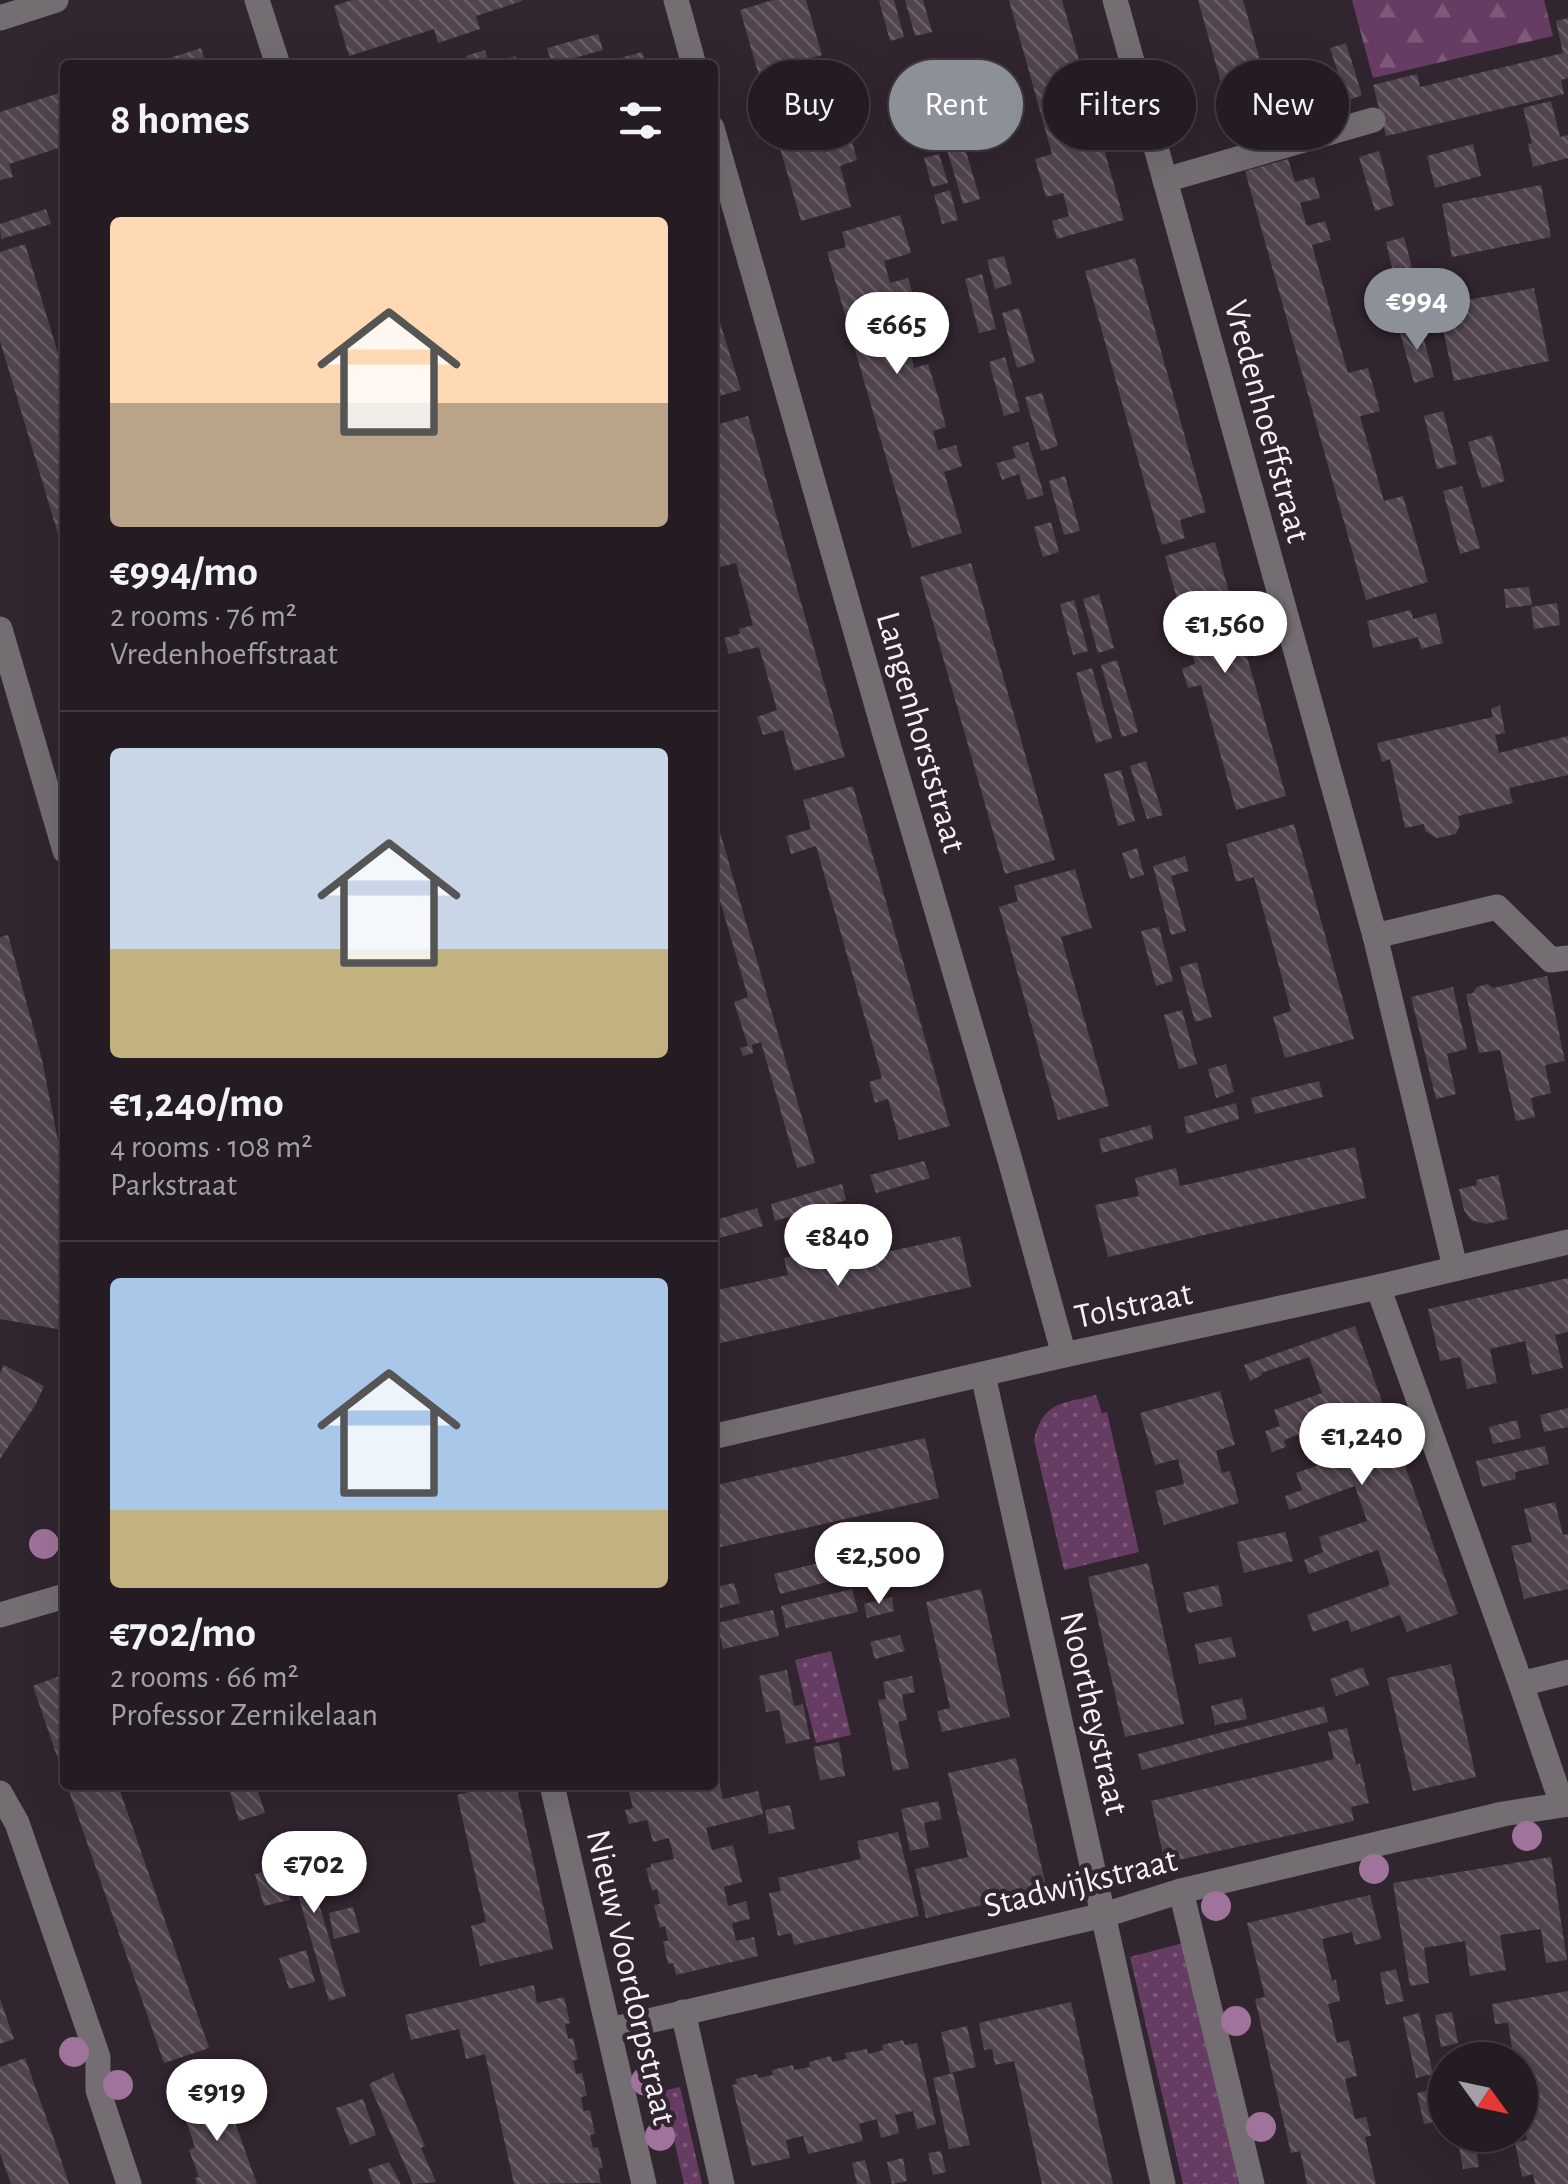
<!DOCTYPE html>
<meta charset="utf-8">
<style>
:root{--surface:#251c23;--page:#2d252b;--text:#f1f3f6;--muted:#a3a1a6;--line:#423a41;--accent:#8c9099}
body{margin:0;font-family:"Alegreya Sans",sans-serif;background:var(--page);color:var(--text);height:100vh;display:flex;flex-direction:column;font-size:38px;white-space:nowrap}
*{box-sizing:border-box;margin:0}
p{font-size:32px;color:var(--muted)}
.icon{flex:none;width:55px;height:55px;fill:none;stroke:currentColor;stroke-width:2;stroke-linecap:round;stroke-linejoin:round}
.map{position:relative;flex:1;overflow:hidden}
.side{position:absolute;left:60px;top:60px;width:658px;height:1730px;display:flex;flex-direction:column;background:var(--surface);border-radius:10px;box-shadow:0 10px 40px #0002,0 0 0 2px var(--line)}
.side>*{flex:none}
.guide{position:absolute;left:748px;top:60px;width:670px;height:90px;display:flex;gap:20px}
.needle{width:65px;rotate:123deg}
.buttons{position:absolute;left:1428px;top:2042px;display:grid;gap:20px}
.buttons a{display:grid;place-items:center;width:110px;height:110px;border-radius:50%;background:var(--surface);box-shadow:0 10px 40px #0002,0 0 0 2px var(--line);font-size:50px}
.price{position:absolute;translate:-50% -85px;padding:0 22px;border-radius:35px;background:#fff;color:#222;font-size:32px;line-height:65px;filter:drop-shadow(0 2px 5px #0008)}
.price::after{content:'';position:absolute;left:50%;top:60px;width:30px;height:22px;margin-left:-15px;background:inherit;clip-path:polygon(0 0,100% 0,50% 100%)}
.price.current{background:var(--accent);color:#fff}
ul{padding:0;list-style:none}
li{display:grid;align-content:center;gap:20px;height:530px;padding:0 50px}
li+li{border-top:2px solid var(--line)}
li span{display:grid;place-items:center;height:310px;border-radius:10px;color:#555}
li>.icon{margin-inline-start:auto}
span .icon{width:180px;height:180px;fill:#fffc;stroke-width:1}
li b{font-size:42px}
h2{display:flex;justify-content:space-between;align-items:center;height:120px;padding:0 50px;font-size:42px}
.pill{padding:0 35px;border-radius:45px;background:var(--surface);box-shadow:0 10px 40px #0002,0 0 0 2px var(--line);font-size:35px;line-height:90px}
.pill.current{background:var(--accent);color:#fff}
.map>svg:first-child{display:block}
.grass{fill:url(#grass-dots)}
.forest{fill:url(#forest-firs)}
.building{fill:url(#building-back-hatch)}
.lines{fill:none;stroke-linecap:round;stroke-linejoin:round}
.service{stroke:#746e73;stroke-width:25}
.minor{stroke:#746e73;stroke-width:25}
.tertiary{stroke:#746e73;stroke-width:25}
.tree{fill:#a0739a}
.labels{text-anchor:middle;stroke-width:9;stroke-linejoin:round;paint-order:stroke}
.street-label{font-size:35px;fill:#f8f0f7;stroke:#31252f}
</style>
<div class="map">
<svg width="1568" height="2184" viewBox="0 0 1568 2184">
<defs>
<pattern id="grass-dots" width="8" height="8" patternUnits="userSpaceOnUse" patternTransform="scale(2.5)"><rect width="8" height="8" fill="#663c62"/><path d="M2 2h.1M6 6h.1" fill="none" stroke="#7d5879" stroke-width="1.8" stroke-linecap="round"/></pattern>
<pattern id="forest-firs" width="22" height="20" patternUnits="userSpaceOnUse" patternTransform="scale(2.5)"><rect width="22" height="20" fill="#663c62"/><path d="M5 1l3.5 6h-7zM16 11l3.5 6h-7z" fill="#7d5879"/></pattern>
<pattern id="building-back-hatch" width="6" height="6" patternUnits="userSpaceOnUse" patternTransform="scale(2.5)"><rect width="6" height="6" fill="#51444f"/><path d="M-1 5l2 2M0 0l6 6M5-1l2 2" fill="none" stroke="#6b5f69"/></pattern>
</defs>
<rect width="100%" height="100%" fill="#31252f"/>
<g class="grass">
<path d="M1096,1395L1102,1413L1107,1412L1139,1552L1064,1570L1034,1440C1043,1401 1062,1404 1096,1395Z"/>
<polygon points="831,1651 851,1735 816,1743 795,1660"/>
<polygon points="1183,1943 1239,2184 1183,2184 1130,1957"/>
<polygon points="680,2087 702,2184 684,2184 663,2091"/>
</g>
<polygon class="forest" points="1352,0 1544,0 1553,36 1373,78"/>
<g class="building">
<polygon points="352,0 522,0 522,1 476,16 480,29 438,43 434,29 349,56 334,6"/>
<polygon points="773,0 806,0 822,55 809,59 828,123 846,118 857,160 840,166 851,207 801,221 740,10"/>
<polygon points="879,0 894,0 904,37 890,41"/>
<polygon points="905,0 923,0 932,32 915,36"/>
<polygon points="1009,0 1062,0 1124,220 1057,239 1052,221 1069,216 1063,193 1046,197 1035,159 1052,154"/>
<polygon points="1198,0 1243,0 1282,138 1240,150"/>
<polygon points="1568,18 1568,78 1561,80 1564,94 1386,136 1373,85 1417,74 1420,87 1563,53 1556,21"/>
<polygon points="598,34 603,50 552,64 547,48"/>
<polygon points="1346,43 1362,95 1347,101 1330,48"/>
<polygon points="201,48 206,65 151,65 151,64"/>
<polygon points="485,50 489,64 516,56 518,65 469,65 466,56"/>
<polygon points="642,52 646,65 600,65 600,64"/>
<polygon points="940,62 956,116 939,121 924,67"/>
<polygon points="916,69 931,123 914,128 898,74"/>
<polygon points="65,91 65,146 9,164 13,177 0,180 0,112"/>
<polygon points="1551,101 1560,137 1568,135 1568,158 1533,167 1528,144 1532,143 1523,108"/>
<polygon points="960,131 980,199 963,204 943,136"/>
<polygon points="1473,144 1481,176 1435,188 1427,156"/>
<polygon points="1379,151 1394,205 1375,211 1359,157"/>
<polygon points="939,154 948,183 932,187 924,158"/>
<polygon points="1288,159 1295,182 1314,177 1320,198 1300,203 1307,226 1325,221 1331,240 1312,245 1336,331 1348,373 1368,368 1380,411 1360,416 1384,501 1403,496 1428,582 1366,600 1245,171"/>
<polygon points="1541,185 1551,237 1452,257 1442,204"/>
<polygon points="950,190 958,220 942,224 934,195"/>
<polygon points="46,209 51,224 1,239 0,224"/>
<polygon points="900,215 911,253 884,261 890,283 908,278 920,319 916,320 923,343 909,347 914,368 928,364 938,396 946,427 933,431 938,450 956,445 962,466 944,472 962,533 912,548 827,252 846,247 842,232"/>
<polygon points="1404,237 1418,291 1399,296 1386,242"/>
<polygon points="25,244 65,377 64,554 0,341 0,252"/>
<polygon points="1004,256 1012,284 995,289 987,260"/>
<polygon points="1135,258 1206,512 1180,520 1185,538 1162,545 1085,271"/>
<polygon points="982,274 996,329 979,333 965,279"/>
<polygon points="1534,288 1549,361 1454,381 1438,305"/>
<polygon points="712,297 741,390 712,398"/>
<polygon points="1019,308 1035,362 1017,368 1002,313"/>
<polygon points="1420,324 1434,377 1414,383 1399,329"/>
<polygon points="1005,357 1020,411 1004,416 989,362"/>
<polygon points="1042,393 1058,446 1041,451 1025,397"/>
<polygon points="1443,411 1457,464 1437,469 1424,416"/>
<polygon points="748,416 845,757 794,771 783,730 763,735 757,717 777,710 759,647 729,654 724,638 740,634 739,629 753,625 736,563 720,567 712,540 712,504 718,503 712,482 712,426"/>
<polygon points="1492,435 1505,481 1482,488 1468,442"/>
<polygon points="1028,442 1044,495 1027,500 1019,474 1002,480 996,463 1016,458 1012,447"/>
<polygon points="1065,476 1080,531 1064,535 1049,481"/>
<polygon points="1462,486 1480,548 1460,554 1443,491"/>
<polygon points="1051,522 1059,552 1043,557 1034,527"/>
<polygon points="1215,542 1286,796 1236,810 1201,685 1188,688 1182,669 1195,664 1165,556"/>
<polygon points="971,563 1055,860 1005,874 920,577"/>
<polygon points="1529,587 1532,605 1506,608 1504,589"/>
<polygon points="1099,594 1114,648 1098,653 1083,599"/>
<polygon points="1074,600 1088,651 1073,655 1060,604"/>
<polygon points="1557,603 1560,625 1534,629 1531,607"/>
<polygon points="1411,610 1413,619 1436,613 1443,643 1421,649 1418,637 1373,648 1367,621"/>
<polygon points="1117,660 1138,732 1122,737 1101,665"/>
<polygon points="1092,668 1112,738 1096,743 1076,673"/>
<polygon points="1500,705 1505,733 1495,735 1499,753 1568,736 1568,775 1509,788 1513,803 1458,816 1460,825 1456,834 1437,838 1425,831 1424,824 1405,828 1390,759 1382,762 1377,743 1493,717 1491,709"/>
<polygon points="1146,761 1163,815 1147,819 1130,766"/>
<polygon points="1121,770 1135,821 1118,826 1104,774"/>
<polygon points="853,786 950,1126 899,1140 888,1099 875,1103 874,1099 869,1082 882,1078 816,846 791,854 786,836 811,829 803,800"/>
<polygon points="1294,824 1354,1039 1285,1058 1273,1017 1291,1011 1279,967 1254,877 1236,882 1226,844"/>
<polygon points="718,825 815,1163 797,1168 761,1042 752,1045 753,1053 743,1056 740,1048 748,1046 734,1002 748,997 712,873 712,827"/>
<polygon points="1137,848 1144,875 1130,879 1122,853"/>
<polygon points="1185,856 1189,871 1171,876 1186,931 1171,935 1153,866"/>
<polygon points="1075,869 1092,928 1061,937 1109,1106 1058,1120 999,907 1018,901 1014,886"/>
<polygon points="1159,927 1173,981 1156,986 1141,931"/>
<polygon points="8,935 42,1060 65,1176 63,1330 0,1319 0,937"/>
<polygon points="1197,962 1212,1017 1195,1022 1180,967"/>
<polygon points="1547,976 1565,1061 1545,1065 1551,1093 1531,1098 1535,1117 1516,1121 1500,1050 1479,1053 1466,994 1473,993 1477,987 1487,984 1493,988"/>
<polygon points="1453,987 1467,1049 1447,1054 1456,1094 1436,1099 1411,997"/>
<polygon points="1182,1010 1197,1064 1179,1069 1164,1015"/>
<polygon points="1226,1064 1234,1092 1216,1098 1208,1069"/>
<polygon points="1319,1081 1323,1097 1255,1114 1251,1098"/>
<polygon points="1236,1103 1239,1119 1187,1134 1184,1117"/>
<polygon points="1151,1125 1153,1139 1102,1153 1099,1139"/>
<polygon points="1355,1147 1366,1198 1108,1257 1095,1205 1139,1196 1135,1178 1176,1168 1180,1186"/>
<polygon points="924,1161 930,1178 876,1193 870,1175"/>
<polygon points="1498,1175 1508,1219 1486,1224 1471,1220 1464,1210 1459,1189 1477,1185 1476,1180"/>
<polygon points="842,1184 846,1200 775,1221 771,1204"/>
<polygon points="757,1208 763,1226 712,1240 712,1221"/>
<polygon points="960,1236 971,1287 712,1345 712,1291 788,1275 784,1258 805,1252 809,1269"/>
<polygon points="1568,1278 1568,1332 1555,1335 1563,1368 1532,1375 1525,1341 1490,1349 1497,1383 1467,1389 1460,1357 1440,1361 1428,1309"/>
<polygon points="1355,1326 1458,1614 1407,1632 1400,1615 1351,1632 1348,1620 1313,1632 1307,1615 1390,1585 1378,1550 1309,1574 1304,1560 1323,1552 1319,1537 1367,1521 1355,1486 1289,1510 1285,1496 1302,1490 1296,1473 1344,1456 1332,1422 1284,1440 1286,1447 1272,1452 1265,1431 1280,1426 1274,1410 1322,1393 1309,1357 1261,1373 1262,1375 1250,1381 1244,1365"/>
<polygon points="4,1365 44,1386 36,1404 0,1459 0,1373"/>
<polygon points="1220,1391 1235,1445 1216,1451 1222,1473 1230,1471 1239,1503 1164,1525 1155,1491 1184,1484 1178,1459 1155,1465 1140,1413"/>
<polygon points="1568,1408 1568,1427 1544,1432 1540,1415"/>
<polygon points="1517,1420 1521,1438 1493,1444 1489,1427"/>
<polygon points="925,1438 939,1498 712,1549 712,1486"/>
<polygon points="1545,1446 1549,1464 1515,1472 1516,1479 1482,1487 1476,1461"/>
<polygon points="1555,1502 1563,1535 1568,1534 1568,1589 1524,1599 1511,1546 1532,1542 1524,1509"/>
<polygon points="1285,1532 1293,1561 1244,1573 1237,1542"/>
<polygon points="830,1560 835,1580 780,1594 774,1574"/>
<polygon points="930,1562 933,1578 881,1590 877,1574"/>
<polygon points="1148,1563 1184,1724 1125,1737 1088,1577"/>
<polygon points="734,1583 740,1603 712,1610 712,1588"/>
<polygon points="1218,1585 1223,1606 1188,1613 1183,1593"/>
<polygon points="852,1589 858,1612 786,1628 781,1606"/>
<polygon points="981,1589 1010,1717 942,1732 937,1711 950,1708 926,1602"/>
<polygon points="892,1597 894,1611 867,1618 864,1604"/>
<polygon points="773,1610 779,1636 723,1649 717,1623"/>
<polygon points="900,1635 905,1651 875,1659 870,1642"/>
<polygon points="1231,1637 1236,1657 1199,1664 1195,1644"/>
<polygon points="1451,1664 1476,1777 1413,1791 1387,1678"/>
<polygon points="1363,1667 1369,1685 1336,1696 1330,1679"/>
<polygon points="787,1670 794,1706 803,1704 810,1739 786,1744 779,1710 766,1712 759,1676"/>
<polygon points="65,1674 65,1777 64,1777 33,1686"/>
<polygon points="912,1676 915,1692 902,1695 907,1720 898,1722 909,1768 893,1771 878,1700 886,1699 883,1682"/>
<polygon points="1242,1698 1247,1719 1215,1725 1211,1706"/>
<polygon points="1324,1706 1328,1722 1142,1770 1138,1754"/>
<polygon points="1347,1728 1356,1765 1360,1764 1369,1803 1351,1807 1354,1821 1165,1863 1151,1801 1334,1759 1328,1732"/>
<polygon points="839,1742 845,1776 820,1780 813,1747"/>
<polygon points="1016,1758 1047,1890 926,1918 915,1869 968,1857 948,1773"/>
<polygon points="719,1781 723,1799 758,1791 763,1814 706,1828 712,1850 733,1845 742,1882 724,1887 728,1906 746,1901 750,1919 732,1923 736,1941 754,1937 758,1956 676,1975 673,1963 668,1964 663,1941 668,1941 665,1926 660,1928 654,1905 660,1904 657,1889 652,1891 646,1868 651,1867 651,1864 674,1859 669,1838 653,1842 647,1820 629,1824 625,1810 633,1808 627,1785 712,1785 712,1782"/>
<polygon points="67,1785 118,1785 209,2048 164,2063"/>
<polygon points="243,1785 256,1785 265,1813 239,1821 229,1789"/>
<polygon points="498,1785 516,1785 553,1949 480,1966 471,1926 486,1922 457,1795"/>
<polygon points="938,1801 942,1819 924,1823 929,1847 910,1851 901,1809"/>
<polygon points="790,1805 795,1829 769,1834 765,1810"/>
<polygon points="298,1832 346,1996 329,2001 281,1837"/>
<polygon points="898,1832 919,1916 794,1945 791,1933 778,1936 769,1893 781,1891 778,1878 861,1859 857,1841"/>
<polygon points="1551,1857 1567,1960 1546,1963 1541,1929 1500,1935 1506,1970 1470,1976 1465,1941 1424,1948 1429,1983 1410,1986 1393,1883"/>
<polygon points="281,1867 290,1900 264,1906 255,1874"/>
<polygon points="1370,1895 1381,1939 1355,1945 1352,1932 1322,1939 1332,1981 1336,1980 1340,2001 1328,2004 1337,2043 1349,2040 1357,2076 1345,2079 1355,2119 1366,2117 1371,2136 1365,2137 1376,2184 1307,2184 1300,2151 1291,2153 1273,2077 1255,1999 1265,1997 1247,1923"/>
<polygon points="353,1907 360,1932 334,1939 329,1913"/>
<polygon points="306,1950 315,1982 289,1989 279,1958"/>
<polygon points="1396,1969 1404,2001 1386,2005 1380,1973"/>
<polygon points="534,1985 537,2003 564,1997 570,2023 565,2024 568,2039 573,2038 578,2059 573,2061 576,2074 582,2073 587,2096 581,2097 583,2109 584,2111 590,2110 595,2134 590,2135 593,2148 598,2147 603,2168 598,2169 601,2183 514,2184 485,2054 466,2059 459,2029 411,2040 405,2015"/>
<polygon points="1568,1991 1568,2184 1535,2184 1533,2174 1522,2177 1515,2142 1527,2140 1520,2099 1520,2060 1514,2060 1508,2023 1495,2024 1492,2004"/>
<polygon points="0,1999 14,2039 0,2044"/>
<polygon points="1071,2002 1090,2086 1113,2184 1042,2184 1014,2061 995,2065 992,2049 984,2050 979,2023"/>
<polygon points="1452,2012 1458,2043 1441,2047 1435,2015"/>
<polygon points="1419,2013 1433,2074 1416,2078 1403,2017"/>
<polygon points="967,2026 976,2067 950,2073 941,2032"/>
<polygon points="903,2040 905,2045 917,2043 936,2124 917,2129 913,2111 895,2115 899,2133 881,2138 877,2119 859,2124 863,2141 808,2154 803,2136 786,2140 790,2158 752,2166 732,2085 737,2084 736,2079 757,2074 758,2078 773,2075 772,2070 793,2065 794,2070 810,2067 809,2062 831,2056 832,2062 847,2059 845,2053 867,2049 868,2054 883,2050 882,2045"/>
<polygon points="25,2058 55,2142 69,2184 11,2184 0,2153 0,2067"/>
<polygon points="393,2073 425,2146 421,2148 436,2182 413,2184 369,2084"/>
<polygon points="953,2073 970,2145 949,2149 933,2078"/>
<polygon points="1434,2089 1441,2121 1424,2124 1417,2093"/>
<polygon points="225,2094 242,2142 257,2184 197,2184 195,2178 199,2177 189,2150 195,2147 182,2110"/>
<polygon points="363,2099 376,2135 350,2145 336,2108"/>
<polygon points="1475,2139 1479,2167 1463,2169 1458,2142"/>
<polygon points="941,2151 946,2172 933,2175 928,2153"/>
<polygon points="903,2158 907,2181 892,2184 887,2162"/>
<polygon points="865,2160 871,2184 857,2184 852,2163"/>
<polygon points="389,2162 401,2184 373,2184 368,2169"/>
</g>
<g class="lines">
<polyline class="service" points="1165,180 1373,120"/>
<g class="minor">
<polyline points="257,0 278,65"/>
<polyline points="676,0 694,65"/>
<polyline points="1115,0 1375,936 1455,1267"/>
<polyline points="712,128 885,734 1010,1160 1064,1355"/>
<polyline points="0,629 65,851"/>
<polyline points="1375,936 1497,907 1551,960 1568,958"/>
<polyline points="1378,1287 1521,1684 1562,1804"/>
<polyline points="983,1375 1163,2184"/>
<polyline points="712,1437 1064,1355 1378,1287 1568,1242"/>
<polyline points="0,1615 65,1596"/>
<polyline points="1521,1684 1568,1672"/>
<polyline points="552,1785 644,2184"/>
<polyline points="0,1793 17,1823 98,2057 98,2090 129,2184"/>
<polyline points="1181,1891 1252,2184"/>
<polyline points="683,2012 722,2184"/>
<polyline points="610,2030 1104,1915 1181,1891 1503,1814 1568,1804"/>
</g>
<polyline class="tertiary" points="0,18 56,0"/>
</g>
<g class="tree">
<circle cx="44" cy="1544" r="15"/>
<circle cx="1527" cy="1836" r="15"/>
<circle cx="1374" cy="1869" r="15"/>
<circle cx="1216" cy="1906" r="15"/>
<circle cx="1236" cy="2021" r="15"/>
<circle cx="74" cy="2052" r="15"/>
<circle cx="646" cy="2081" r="15"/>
<circle cx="118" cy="2085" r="15"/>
<circle cx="1261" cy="2127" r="15"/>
<circle cx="660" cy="2136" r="15"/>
</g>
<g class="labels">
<g class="street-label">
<text transform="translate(1268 421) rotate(75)" y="12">Vredenhoeffstraat</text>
<text transform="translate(922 732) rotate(74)" y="12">Langenhorststraat</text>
<text transform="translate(1133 1304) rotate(-12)" y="12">Tolstraat</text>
<text transform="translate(1095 1713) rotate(77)" y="12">Noortheystraat</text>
<text transform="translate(1080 1882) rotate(-14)" y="12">Stadwijkstraat</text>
<text transform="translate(632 1977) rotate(77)" y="12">Nieuw Voordorpstraat</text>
</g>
</g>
</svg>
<div class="buttons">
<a><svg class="needle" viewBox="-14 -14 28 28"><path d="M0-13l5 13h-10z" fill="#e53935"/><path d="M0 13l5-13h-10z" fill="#a3a1a6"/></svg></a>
</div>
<b class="price current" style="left:1417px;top:353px">€994</b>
<b class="price" style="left:897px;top:377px">€665</b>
<b class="price" style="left:1225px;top:676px">€1,560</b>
<b class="price" style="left:838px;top:1289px">€840</b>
<b class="price" style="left:1362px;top:1488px">€1,240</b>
<b class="price" style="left:879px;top:1607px">€2,500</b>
<b class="price" style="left:314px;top:1916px">€702</b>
<b class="price" style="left:217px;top:2144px">€919</b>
<div class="guide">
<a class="pill">Buy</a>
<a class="pill current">Rent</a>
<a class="pill">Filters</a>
<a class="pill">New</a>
</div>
<section class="side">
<h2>8 homes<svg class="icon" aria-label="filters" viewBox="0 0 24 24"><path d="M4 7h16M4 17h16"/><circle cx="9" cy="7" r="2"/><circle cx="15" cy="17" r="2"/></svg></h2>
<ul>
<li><span style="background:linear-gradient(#ffd9b3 60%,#b9a48a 0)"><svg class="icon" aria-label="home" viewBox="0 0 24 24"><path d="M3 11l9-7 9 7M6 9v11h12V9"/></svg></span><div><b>€994/mo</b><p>2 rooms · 76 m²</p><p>Vredenhoeffstraat</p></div></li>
<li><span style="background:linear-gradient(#c9d6e8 65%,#c2b280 0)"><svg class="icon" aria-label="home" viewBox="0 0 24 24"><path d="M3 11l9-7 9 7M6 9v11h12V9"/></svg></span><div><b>€1,240/mo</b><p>4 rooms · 108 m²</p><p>Parkstraat</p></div></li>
<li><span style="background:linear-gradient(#a9c7e8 75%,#c2b280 0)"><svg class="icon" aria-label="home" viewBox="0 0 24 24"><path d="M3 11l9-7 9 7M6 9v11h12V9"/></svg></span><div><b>€702/mo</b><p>2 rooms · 66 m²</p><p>Professor Zernikelaan</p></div></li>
</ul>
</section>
</div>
